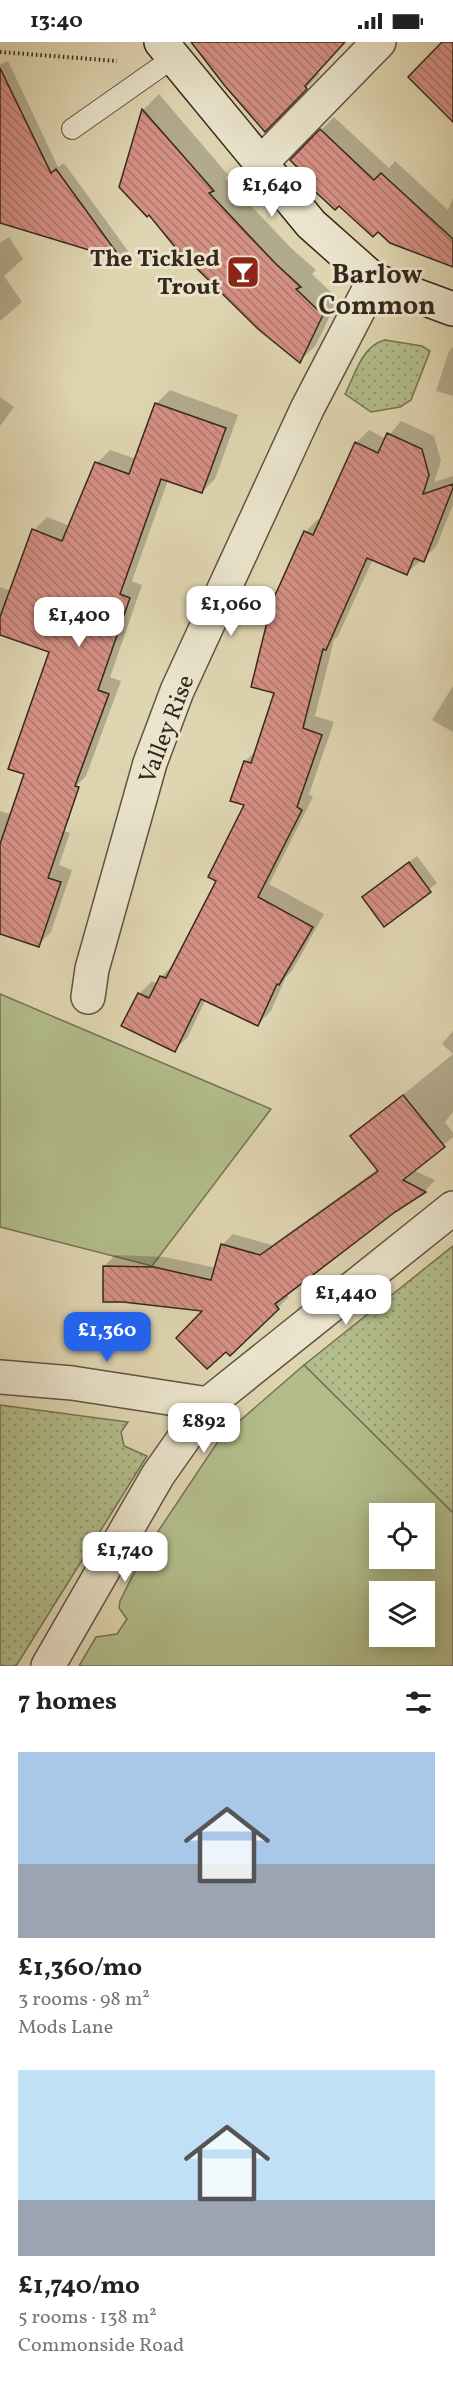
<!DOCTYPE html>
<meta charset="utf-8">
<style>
:root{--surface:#fff;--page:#f2f2f2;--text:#222;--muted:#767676;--accent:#2563eb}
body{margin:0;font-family:Vollkorn,serif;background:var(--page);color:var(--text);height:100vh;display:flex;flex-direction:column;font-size:22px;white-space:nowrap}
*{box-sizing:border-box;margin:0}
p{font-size:20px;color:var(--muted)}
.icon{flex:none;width:33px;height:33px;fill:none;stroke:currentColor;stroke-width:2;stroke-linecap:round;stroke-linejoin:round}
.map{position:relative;height:1624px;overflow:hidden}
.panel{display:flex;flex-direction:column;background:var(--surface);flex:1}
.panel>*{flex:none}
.fabs{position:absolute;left:369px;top:1461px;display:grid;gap:12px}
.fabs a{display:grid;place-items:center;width:66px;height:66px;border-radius:0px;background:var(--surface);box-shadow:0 3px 15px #0003;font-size:30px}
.price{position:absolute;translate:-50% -51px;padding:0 14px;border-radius:12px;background:#fff;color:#222;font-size:20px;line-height:39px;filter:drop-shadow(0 2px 3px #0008)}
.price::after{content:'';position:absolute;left:50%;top:36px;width:18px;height:14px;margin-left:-9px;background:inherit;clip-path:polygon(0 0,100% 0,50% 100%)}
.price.active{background:var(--accent);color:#fff}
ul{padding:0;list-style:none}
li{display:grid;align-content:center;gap:12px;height:318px;padding:0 18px}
li span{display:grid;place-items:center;height:186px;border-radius:0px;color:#555}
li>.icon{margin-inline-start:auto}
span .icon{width:108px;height:108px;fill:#fffc;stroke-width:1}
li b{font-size:26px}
h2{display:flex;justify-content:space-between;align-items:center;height:72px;padding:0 18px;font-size:26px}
.status{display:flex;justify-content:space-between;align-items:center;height:42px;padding:0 30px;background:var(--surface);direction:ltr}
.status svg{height:16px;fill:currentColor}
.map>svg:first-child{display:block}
.grass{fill:url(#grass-dots);stroke:#747255;stroke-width:1.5}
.green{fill:#b2bd8b;stroke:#747255;stroke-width:1.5;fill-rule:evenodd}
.shadow{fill:#0003}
.building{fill:url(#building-back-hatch);stroke:#36281f;stroke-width:1.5}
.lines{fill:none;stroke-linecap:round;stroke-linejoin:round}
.lane-casing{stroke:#605344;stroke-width:22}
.street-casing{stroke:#605344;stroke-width:36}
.secondary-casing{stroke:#36281f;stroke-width:36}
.path{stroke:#36281f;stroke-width:4;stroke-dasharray:1.5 3;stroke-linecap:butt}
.lane{stroke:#eae4cc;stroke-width:20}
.street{stroke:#eae4cc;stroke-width:33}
.secondary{stroke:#eae4cc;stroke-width:33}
.labels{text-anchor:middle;stroke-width:6;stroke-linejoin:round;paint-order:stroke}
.poi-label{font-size:24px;font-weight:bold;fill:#36281f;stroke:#eae4cc;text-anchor:end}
.street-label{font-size:24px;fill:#36281f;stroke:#eae4cc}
.quarter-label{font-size:27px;font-weight:bold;fill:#36281f;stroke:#eae4cc}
</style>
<div class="status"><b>13:40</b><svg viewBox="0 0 49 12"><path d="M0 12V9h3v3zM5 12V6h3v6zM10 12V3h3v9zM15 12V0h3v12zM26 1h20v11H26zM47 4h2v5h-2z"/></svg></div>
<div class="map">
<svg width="453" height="1624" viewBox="0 0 453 1624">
<defs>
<pattern id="grass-dots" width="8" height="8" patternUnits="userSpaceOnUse" patternTransform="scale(1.5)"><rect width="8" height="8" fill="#b2bd8b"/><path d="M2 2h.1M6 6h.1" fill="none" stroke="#929a71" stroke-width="1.8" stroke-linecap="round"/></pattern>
<pattern id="building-back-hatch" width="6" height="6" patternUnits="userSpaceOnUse" patternTransform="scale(1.5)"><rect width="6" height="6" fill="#d59084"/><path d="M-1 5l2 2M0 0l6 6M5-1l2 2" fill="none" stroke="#ae766b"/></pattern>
</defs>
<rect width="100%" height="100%" fill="#dfd5b1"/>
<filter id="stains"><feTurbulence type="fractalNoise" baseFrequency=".00333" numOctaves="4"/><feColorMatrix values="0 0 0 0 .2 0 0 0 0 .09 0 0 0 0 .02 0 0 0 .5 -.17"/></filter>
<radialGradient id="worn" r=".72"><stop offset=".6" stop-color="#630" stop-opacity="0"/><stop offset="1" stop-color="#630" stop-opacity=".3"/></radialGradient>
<g class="grass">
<path d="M385,298L422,304L430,309L411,358L400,365L371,370L345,352C355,333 362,303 385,298Z"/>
<polygon points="453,1204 453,1471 304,1323"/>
<polygon points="0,1363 128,1380 121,1390 124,1404 147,1414 16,1624 0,1624"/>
</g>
<g class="green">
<polygon points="0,952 271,1067 152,1224 0,1185"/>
<path d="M304,1323L453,1471V1624H79L96,1595L117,1592L127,1577L119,1566L120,1559L145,1509L221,1395ZM380,1472H424V1516H380ZM380,1550H424V1594H380Z"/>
</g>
<g class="shadow">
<polygon points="196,0 344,0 317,29 320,32 265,87"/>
<polygon points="8,19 58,125 64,121 128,209 122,216 25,187 0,105 0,23"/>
<polygon points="159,52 228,133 225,136 291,206 316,228 312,232 338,257 316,303 300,319 121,145 143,68"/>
<polygon points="334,75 389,126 395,119 448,168 453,156 453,223 300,126 292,118"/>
<polygon points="9,195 23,217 4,234 22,260 0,279 0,201"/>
<polygon points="453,305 453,354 436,349 449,309"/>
<polygon points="170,348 238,373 215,437 202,450 168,438 132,539 142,543 110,635 121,639 86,734 73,747 51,609 0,591 0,545 11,549 34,488 47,475 70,484 97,421 110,408 136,417 156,362"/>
<polygon points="0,355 14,365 0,384"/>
<polygon points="401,379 434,394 441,419 434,440 453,434 453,463 436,505 407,531 373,517 338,594 334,598 315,674 334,680 309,752 313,755 269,842 324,872 292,929 286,935 271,969 258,982 206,957 187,996 174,1008 123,984 139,952 152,939 158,942 161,935 174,922 218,838 246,763 245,719 257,708 276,650 305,490 318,477 321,479 356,401 369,388 386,397"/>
<polygon points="453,644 453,690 432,678"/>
<polygon points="0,769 70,791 59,823 72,828 51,890 38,903 0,890"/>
<polygon points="417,814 437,841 384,883 371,848"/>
<polygon points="453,989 453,1012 442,1002"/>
<polygon points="453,1012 453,1070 445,1080 453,1091 453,1095 413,1128 435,1138 425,1149 394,1169 286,1252 289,1255 230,1312 205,1268 104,1224 115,1213 165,1215 216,1226 222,1203 233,1192 272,1203 378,1127 352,1094"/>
</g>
<g class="building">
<polygon points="191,0 345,0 305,44 307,47 265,90 225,44"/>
<polygon points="442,0 453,0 453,80 408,35"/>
<polygon points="0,26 51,131 56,127 122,218 0,181"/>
<polygon points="142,67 214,149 209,151 275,221 301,245 296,247 323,273 300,321 258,287 175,205 149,173 147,175 119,145"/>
<polygon points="320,87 374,138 381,131 453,197 453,225 390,201 378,190 373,195 339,164 335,168 294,130 298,126 290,118"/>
<polygon points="155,361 226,386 202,451 161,437 120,552 130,556 98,648 109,652 75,744 79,745 48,836 61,840 39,905 0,892 0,802 24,732 8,727 49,610 0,593 0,575 32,487 62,499 95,420 129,432"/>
<polygon points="387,391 422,407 429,433 423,452 453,442 453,446 424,520 414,516 407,533 367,516 326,608 323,607 303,686 322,693 297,765 302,768 258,855 313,885 279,943 277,942 258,984 201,957 175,1010 121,984 138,951 149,956 160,934 166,936 216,839 208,835 244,763 230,759 244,719 251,721 274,651 251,645 272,560 304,489 313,493 355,400 378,411"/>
<polygon points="409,820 431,850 384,885 362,855"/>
<polygon points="403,1053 445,1105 403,1138 426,1150 395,1170 275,1262 279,1267 230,1314 226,1310 207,1327 176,1296 202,1269 123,1260 103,1260 103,1224 154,1225 211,1238 221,1202 260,1213 378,1129 350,1094"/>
</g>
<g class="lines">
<g class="lane-casing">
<polyline id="lane" points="72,87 173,16"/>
</g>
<g class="street-casing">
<g id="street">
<polyline points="260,122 379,0"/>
<polyline points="88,955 92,927 150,721 177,649 307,367 374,238"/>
<polyline points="0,1335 72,1341 208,1362"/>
<polyline points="48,1624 158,1433 208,1362 453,1166"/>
</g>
</g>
<g class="secondary-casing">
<polyline id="secondary" points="161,0 311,182 374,238 453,267"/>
</g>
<polyline class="path" points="0,10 117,19"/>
<use href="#lane" class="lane"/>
<use href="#street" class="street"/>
<use href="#secondary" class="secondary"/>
</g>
<defs>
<g id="bar-square" transform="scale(1.725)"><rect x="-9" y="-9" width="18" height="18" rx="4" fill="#8f2418" stroke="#eae4cc"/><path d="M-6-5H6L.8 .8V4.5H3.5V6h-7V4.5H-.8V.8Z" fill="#fff"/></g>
</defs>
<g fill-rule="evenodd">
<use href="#bar-square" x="243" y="230"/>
</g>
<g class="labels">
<g class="poi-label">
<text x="220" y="224">The Tickled<tspan x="220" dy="28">Trout</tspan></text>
</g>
<g class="street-label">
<text transform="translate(166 687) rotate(-69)" y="8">Valley Rise</text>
</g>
<g class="quarter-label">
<text x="377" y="241">Barlow<tspan x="377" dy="31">Common</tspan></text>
</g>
</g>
<rect width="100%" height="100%" filter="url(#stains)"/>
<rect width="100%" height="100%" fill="url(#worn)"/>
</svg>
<div class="fabs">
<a><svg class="icon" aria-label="locate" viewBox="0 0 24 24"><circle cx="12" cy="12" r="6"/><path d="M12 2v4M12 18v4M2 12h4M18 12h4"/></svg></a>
<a><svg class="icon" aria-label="layers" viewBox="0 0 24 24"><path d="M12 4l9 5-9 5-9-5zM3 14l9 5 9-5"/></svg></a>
</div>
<b class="price" style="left:272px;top:176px">£1,640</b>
<b class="price" style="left:231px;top:595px">£1,060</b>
<b class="price" style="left:79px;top:606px">£1,400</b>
<b class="price" style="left:346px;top:1284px">£1,440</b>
<b class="price active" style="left:107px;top:1321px">£1,360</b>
<b class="price" style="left:204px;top:1412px">£892</b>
<b class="price" style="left:125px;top:1541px">£1,740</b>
</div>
<section class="panel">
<h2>7 homes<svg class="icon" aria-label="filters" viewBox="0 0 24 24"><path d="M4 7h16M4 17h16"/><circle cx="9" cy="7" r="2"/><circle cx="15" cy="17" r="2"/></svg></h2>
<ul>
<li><span style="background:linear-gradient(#a9c7e8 60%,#9aa5b1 0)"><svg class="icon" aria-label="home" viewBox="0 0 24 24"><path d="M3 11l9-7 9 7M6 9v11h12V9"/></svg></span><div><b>£1,360/mo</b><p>3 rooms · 98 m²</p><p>Mods Lane</p></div></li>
<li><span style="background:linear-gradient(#bfe0f5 70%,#9aa5b1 0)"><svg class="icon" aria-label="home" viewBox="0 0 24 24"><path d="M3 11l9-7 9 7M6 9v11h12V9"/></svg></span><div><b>£1,740/mo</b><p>5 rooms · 138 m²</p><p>Commonside Road</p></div></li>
</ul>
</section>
